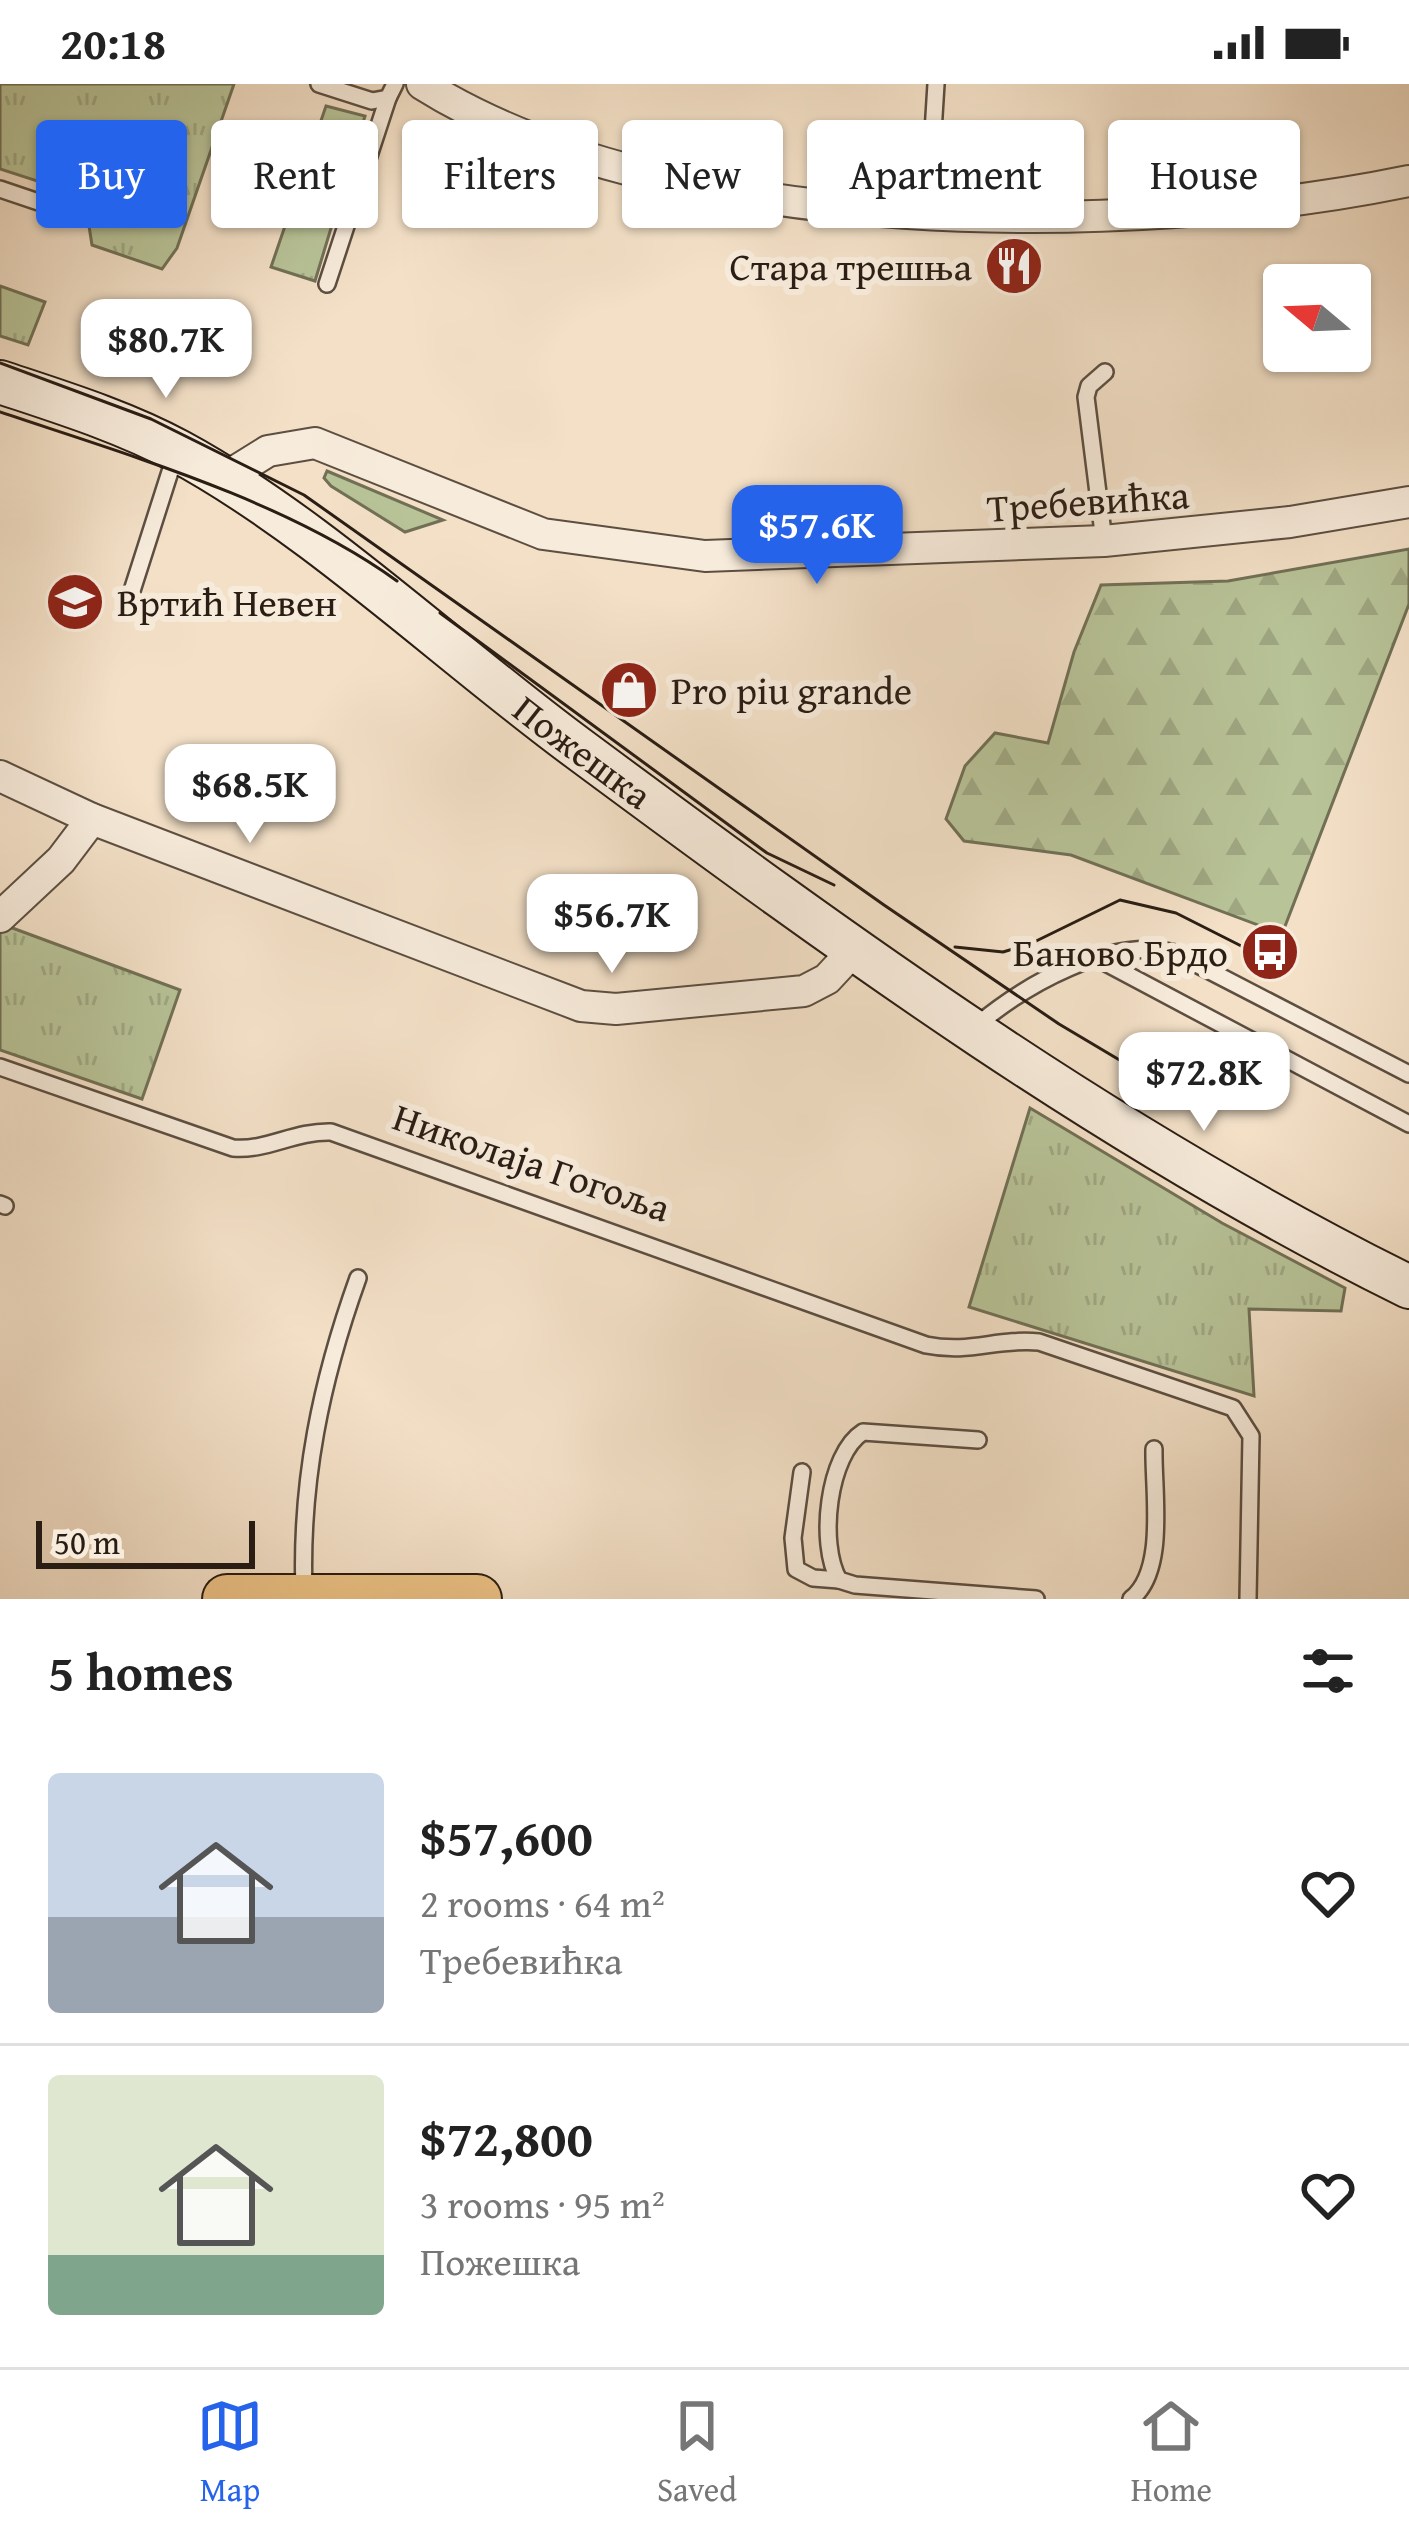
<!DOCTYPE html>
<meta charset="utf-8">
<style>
:root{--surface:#fff;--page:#f6f6f6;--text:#222;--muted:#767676;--line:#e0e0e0;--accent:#2563eb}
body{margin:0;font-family:"Gentium Book Plus",serif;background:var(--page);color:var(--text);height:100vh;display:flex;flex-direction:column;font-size:45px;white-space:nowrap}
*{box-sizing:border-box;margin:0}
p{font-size:39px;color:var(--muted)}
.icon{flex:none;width:66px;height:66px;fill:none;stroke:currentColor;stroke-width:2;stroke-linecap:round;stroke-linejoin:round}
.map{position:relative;height:1515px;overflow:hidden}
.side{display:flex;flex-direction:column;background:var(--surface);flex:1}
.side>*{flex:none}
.banner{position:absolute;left:36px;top:36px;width:1338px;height:108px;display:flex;gap:24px}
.needle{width:78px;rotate:289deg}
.buttons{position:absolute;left:1263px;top:180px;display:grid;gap:24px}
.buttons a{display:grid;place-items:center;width:108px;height:108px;border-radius:12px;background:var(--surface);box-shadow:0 3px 9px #0004;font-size:60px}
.scale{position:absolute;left:36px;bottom:30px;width:219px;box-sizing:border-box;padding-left:12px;border:6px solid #2a1d14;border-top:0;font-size:33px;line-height:42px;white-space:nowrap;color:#2a1d14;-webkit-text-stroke:9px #f7ebdb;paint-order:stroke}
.price{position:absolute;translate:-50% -102px;padding:0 27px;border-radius:24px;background:#fff;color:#222;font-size:39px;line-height:78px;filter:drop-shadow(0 3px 6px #0008)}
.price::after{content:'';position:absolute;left:50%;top:72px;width:36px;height:27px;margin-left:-18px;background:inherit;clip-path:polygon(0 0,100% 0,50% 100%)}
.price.selected{background:var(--accent);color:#fff}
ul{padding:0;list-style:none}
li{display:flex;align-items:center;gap:36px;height:300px;padding:0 48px}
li+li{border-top:3px solid var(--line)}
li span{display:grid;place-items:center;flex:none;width:336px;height:240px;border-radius:12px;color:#555}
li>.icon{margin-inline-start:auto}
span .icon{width:144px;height:144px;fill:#fffc;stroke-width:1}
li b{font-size:51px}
h2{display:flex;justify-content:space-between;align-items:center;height:144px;padding:0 48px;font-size:51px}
.chip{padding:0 42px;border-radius:12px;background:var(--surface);box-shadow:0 3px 9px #0004;font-size:42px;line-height:108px}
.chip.selected{background:var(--accent);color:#fff}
.status{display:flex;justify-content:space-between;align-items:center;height:84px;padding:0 60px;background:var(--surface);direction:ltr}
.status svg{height:33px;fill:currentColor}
.tabs{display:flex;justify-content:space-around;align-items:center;height:168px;border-top:3px solid var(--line);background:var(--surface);font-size:33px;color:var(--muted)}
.tabs a{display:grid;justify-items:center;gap:6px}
.tabs .selected{color:var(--accent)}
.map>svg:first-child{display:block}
.grass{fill:#b8c398;stroke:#717056;stroke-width:3}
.forest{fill:url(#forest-firs);stroke:#717056;stroke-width:3}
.park{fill:url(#park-tufts);stroke:#717056;stroke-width:3}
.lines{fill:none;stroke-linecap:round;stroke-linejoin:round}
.service-casing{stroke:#5c4e41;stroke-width:20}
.minor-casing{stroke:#5c4e41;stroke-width:34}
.secondary-casing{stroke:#2a1d14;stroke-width:46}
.primary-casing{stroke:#2a1d14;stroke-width:52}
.service{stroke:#f7ebdb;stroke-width:15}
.minor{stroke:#f7ebdb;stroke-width:30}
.secondary{stroke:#f7ebdb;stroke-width:42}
.primary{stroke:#eac084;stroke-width:48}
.tram{stroke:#2a1d14;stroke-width:3}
.labels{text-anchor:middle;stroke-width:12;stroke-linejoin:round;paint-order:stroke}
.poi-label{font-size:39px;fill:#2a1d14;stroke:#f7ebdb;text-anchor:end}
.street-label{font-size:39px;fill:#2a1d14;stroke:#f7ebdb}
</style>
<div class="status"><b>20:18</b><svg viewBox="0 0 49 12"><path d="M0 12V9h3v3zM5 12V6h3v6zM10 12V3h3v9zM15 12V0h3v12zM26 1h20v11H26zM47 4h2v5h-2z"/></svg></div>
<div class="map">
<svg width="1409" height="1515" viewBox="0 0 1409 1515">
<defs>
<pattern id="forest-firs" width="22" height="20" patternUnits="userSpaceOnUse" patternTransform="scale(3)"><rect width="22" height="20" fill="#b8c398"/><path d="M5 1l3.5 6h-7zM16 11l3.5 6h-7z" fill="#9ea782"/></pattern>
<pattern id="park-tufts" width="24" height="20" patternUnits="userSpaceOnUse" patternTransform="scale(3)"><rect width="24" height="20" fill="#b8c398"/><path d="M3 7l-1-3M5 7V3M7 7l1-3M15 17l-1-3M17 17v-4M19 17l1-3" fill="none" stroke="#9ea782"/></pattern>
</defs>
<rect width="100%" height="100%" fill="#f3e0c7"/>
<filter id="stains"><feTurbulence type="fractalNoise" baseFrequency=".00167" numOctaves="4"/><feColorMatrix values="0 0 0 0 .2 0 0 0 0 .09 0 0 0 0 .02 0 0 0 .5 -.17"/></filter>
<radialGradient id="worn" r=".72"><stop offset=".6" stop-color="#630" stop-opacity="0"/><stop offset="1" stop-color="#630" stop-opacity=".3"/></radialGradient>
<polygon class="grass" points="327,387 443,436 405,448 331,402 324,394"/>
<polygon class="forest" points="1409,465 1409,520 1282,850 1071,771 964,757 946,735 965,682 995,649 1048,659 1074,568 1101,501 1228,497"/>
<g class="park">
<polygon points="0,0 234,0 177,164 162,185 92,161 86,123 50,101 0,85"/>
<polygon points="326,22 365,32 315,197 271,183"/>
<polygon points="0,202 45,218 28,261 0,252"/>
<polygon points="7,842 180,906 142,1015 0,966 0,848"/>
<polygon points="1030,1024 1222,1139 1345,1204 1341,1227 1249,1225 1254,1312 969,1223"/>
</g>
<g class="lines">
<g class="service-casing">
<g id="service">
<polyline points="319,0 372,17 388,14 395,0"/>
<polyline points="0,105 71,129"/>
<polyline points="928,128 936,0"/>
<polyline points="327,200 388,14"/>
<polyline points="1104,457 1086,313 1089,302 1105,288"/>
<polyline points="130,513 176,369"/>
<polyline points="1100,876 1409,1040"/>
<path d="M976,942C1025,901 1109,852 1175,869L1409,990"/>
<path d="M0,983L233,1064C267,1067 294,1047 331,1048L926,1261C971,1270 996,1254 1039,1258L1233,1324L1251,1352L1248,1515"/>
<polyline points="0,1120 5,1122"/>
<path d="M978,1356L863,1348C828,1370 818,1460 839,1496L855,1501L1036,1515"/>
<polyline points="802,1388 793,1454 796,1485 813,1494 839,1496"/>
<path d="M304,1508C300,1398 321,1297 358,1194"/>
<path d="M1131,1515C1167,1487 1153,1407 1154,1365"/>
</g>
</g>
<g class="minor-casing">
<g id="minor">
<path d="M422,0C670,156 1129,155 1409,97"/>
<polyline points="223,395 268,367 315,359 543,450 705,472 1104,457 1290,438 1409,418"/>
<polyline points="0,692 92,735 581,922 616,925 804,907 827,895 853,867"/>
<polyline points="0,833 61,776 92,735"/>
</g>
</g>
<g class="secondary-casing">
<g id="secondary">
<path id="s1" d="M0,298C60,318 122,337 178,367C315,441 451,571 579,665C846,863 1110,1055 1409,1203"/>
</g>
</g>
<g class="primary-casing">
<polyline id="primary" points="227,1515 477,1515"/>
</g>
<use href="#service" class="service"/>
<use href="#minor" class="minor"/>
<use href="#secondary" class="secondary"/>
<use href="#primary" class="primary"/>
<g class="tram">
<polyline points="0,279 151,335 304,411 884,821 1059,940 1175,1009"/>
<path d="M0,328C128,371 287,417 397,497"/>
<polyline points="440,529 767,769 834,801"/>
<polyline points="955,863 1003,868 1030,860 1120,816 1176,829 1267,875"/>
</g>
</g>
<defs>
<g id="restaurant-disc" transform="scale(3)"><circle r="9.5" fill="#8f2418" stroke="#f7ebdb"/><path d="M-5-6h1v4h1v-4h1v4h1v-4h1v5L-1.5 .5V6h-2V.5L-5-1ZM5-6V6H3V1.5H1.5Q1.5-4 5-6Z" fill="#fff"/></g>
<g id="school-disc" transform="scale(3)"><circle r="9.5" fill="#8f2418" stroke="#f7ebdb"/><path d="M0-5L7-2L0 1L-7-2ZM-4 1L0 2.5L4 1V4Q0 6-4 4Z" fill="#fff"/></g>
<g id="shop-disc" transform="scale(3)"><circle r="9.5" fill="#8f2418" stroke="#f7ebdb"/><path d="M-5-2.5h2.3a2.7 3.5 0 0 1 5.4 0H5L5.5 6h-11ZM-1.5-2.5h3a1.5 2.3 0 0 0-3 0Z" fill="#fff"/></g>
<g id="bus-disc" transform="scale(3)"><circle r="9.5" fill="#8f2418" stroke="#f7ebdb"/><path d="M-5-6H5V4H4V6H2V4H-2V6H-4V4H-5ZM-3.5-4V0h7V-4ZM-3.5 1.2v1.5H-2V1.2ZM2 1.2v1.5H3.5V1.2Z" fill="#fff"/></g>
</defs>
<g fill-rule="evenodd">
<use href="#restaurant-disc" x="1014" y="182"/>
<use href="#school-disc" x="75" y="518"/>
<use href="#shop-disc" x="629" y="606"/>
<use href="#bus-disc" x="1270" y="868"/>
</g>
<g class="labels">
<g class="poi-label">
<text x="972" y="196">Стара трешња</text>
<text x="117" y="532" text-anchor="start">Вртић Невен</text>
<text x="671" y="620" text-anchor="start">Pro piu grande</text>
<text x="1228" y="882">Баново Брдо</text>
</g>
<g class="street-label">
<text transform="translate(1088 417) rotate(-4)" y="14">Требевићка</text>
<text dy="14" stroke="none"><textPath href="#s1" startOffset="696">Пожешка</textPath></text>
<text transform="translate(532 1078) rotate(19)" y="14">Николаја Гогоља</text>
</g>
</g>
<rect width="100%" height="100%" filter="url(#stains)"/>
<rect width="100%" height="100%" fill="url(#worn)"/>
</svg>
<div class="buttons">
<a><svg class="needle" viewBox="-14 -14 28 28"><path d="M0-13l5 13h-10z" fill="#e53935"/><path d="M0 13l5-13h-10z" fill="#767676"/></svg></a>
</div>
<div class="scale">50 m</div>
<b class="price" style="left:166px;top:317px">$80.7K</b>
<b class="price selected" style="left:817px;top:503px">$57.6K</b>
<b class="price" style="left:250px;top:762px">$68.5K</b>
<b class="price" style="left:612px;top:892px">$56.7K</b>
<b class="price" style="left:1204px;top:1050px">$72.8K</b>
<div class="banner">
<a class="chip selected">Buy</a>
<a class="chip">Rent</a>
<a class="chip">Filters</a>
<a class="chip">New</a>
<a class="chip">Apartment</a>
<a class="chip">House</a>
</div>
</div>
<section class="side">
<h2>5 homes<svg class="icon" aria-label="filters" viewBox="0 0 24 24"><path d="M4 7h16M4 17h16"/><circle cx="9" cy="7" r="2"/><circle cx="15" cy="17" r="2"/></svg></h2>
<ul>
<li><span style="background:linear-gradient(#c9d6e8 60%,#9aa5b1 0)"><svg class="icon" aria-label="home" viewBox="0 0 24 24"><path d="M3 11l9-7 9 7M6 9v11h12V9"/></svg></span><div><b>$57,600</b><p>2 rooms · 64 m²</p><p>Требевићка</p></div><svg class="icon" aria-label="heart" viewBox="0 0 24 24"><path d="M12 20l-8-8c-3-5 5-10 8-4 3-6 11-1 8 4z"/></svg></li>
<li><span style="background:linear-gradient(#dfe7d0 75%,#7fa58c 0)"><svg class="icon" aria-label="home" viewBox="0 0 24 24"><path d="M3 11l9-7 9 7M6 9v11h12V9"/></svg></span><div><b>$72,800</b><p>3 rooms · 95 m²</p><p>Пожешка</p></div><svg class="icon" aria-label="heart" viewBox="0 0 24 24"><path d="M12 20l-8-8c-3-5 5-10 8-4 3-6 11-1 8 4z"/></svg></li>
</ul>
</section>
<nav class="tabs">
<a class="selected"><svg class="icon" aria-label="map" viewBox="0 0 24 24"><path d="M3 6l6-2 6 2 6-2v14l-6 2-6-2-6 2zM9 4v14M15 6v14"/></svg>Map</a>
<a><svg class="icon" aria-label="saved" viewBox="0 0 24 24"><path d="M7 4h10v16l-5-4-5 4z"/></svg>Saved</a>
<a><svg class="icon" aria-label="home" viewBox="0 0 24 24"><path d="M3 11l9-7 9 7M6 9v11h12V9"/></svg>Home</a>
</nav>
